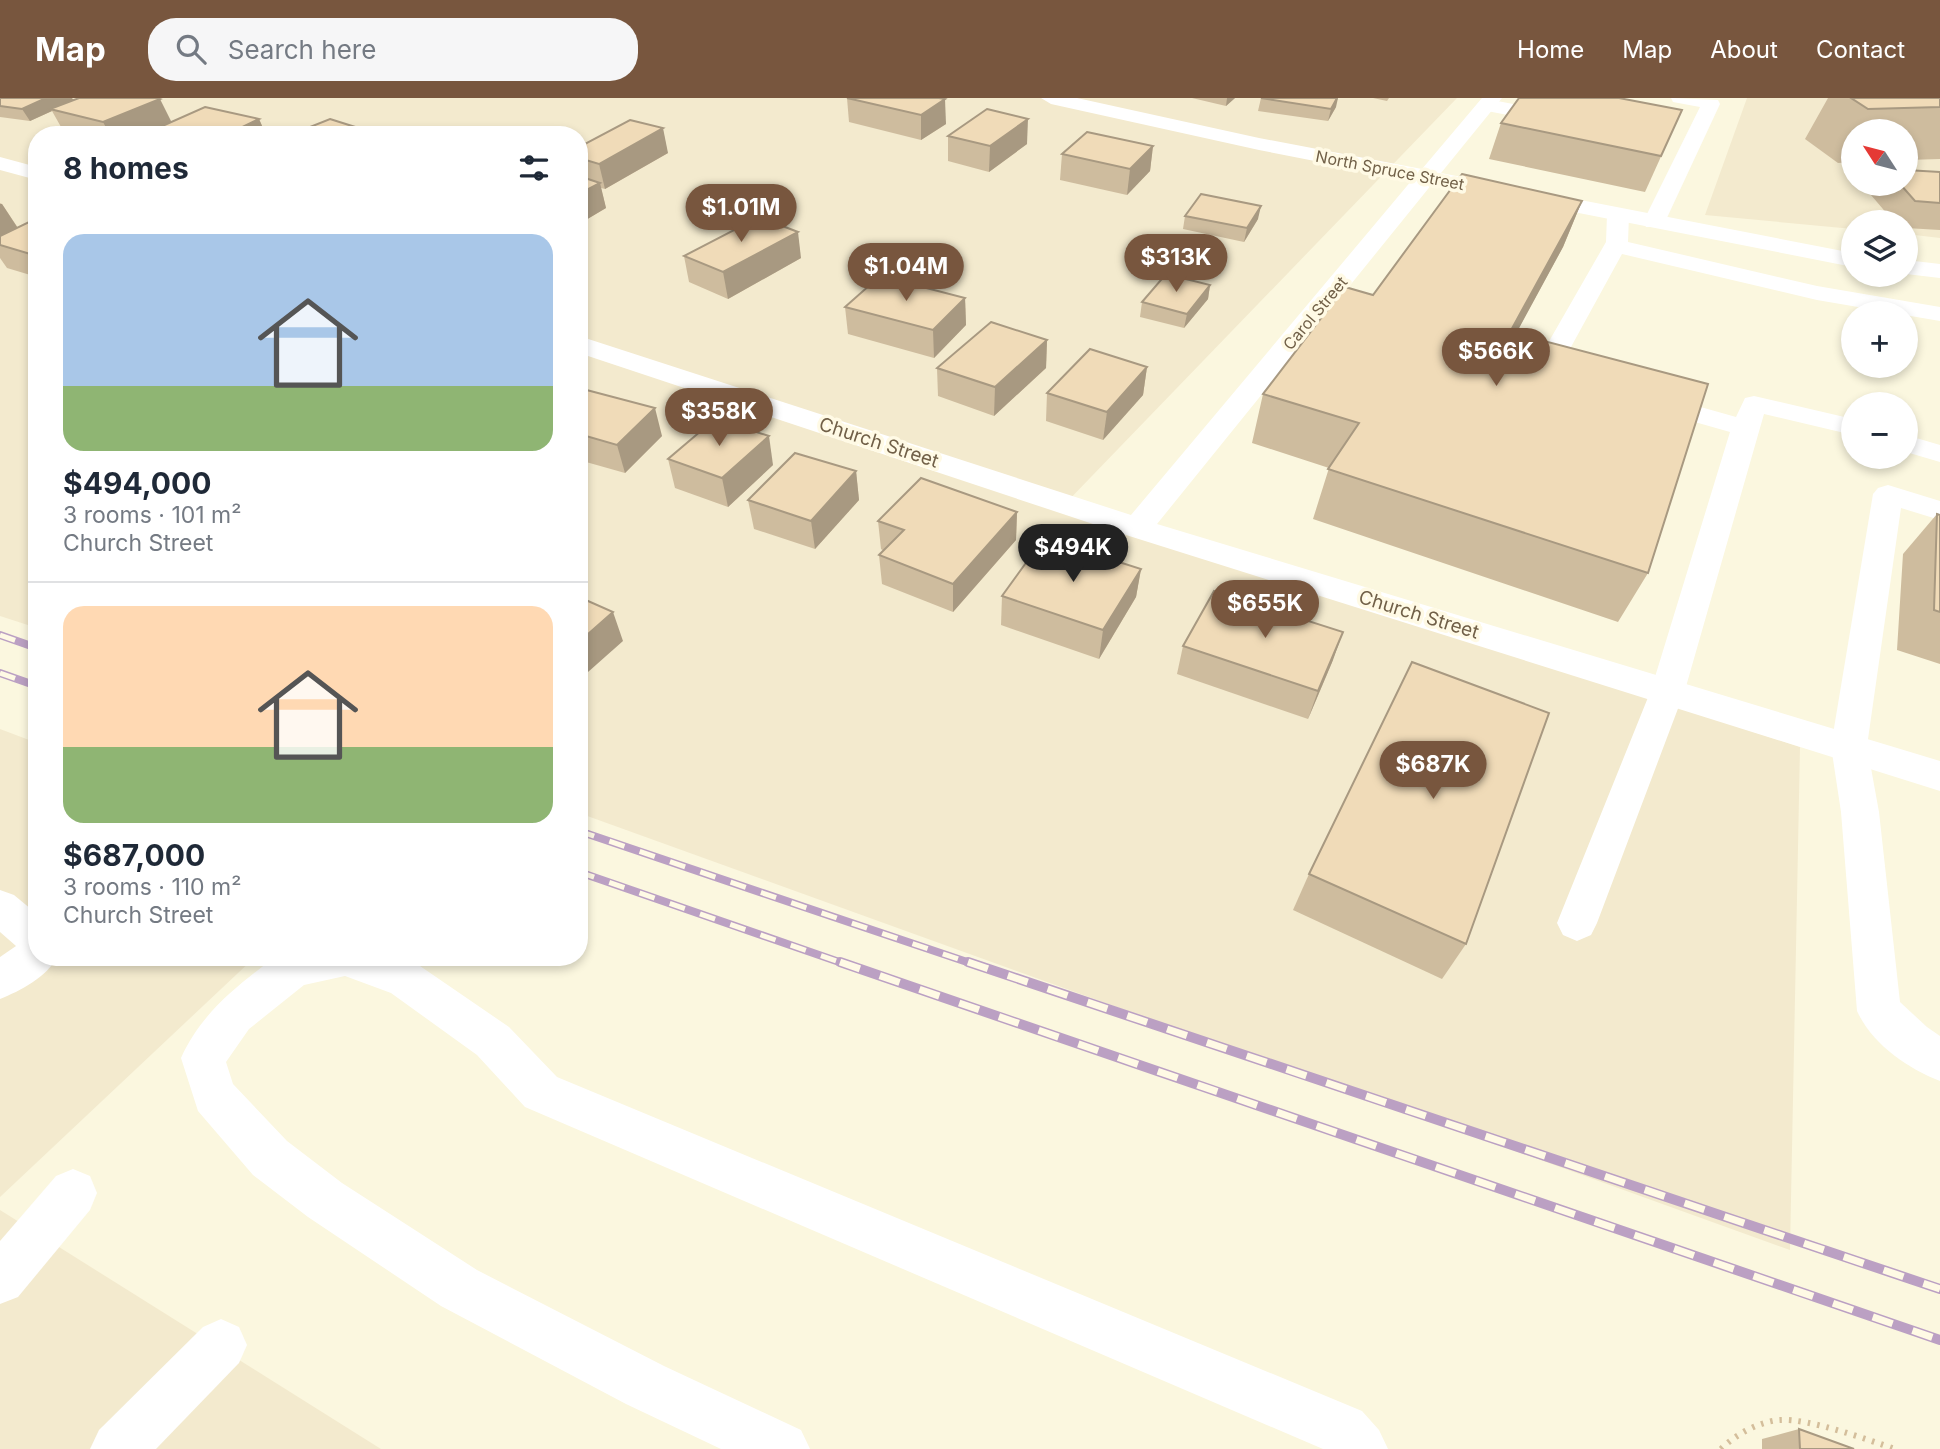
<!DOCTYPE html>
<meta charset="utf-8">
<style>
:root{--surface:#fff;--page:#f6f6f7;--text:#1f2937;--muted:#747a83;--line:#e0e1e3;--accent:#78563e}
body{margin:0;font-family:Inter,sans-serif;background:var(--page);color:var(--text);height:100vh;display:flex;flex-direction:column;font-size:26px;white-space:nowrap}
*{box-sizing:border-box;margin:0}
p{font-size:23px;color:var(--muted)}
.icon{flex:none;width:38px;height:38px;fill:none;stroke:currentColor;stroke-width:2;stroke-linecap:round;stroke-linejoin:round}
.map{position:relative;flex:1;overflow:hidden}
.panel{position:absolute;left:28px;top:28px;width:560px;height:840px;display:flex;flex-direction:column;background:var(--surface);border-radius:28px;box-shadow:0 4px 10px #0003}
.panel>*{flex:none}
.needle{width:46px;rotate:306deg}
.fabs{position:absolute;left:1841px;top:21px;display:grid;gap:14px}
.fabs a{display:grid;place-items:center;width:77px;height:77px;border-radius:50%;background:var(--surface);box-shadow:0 4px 10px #0003;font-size:35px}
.price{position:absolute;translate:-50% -60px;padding:0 16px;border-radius:24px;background:var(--accent);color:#fff;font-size:23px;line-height:46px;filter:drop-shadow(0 2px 4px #0008)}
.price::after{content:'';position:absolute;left:50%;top:42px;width:21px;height:16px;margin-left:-10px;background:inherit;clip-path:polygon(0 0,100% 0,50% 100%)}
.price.selected{background:#222;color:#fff}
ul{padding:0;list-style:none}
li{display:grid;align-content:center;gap:14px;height:371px;padding:0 35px}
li+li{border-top:2px solid var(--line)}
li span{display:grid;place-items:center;height:217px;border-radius:21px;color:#555}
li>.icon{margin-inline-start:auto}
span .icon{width:126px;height:126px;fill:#fffc;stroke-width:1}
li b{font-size:30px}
h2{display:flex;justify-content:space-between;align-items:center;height:84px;padding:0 35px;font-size:30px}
header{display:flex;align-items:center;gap:42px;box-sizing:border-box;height:98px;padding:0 35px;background:var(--accent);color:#fff}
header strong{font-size:33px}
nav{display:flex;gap:38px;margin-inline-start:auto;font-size:24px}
.search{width:490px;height:63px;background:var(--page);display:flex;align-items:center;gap:18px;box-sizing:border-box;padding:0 24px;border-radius:28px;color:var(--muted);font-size:26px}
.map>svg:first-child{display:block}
.residential{fill:#f3eace;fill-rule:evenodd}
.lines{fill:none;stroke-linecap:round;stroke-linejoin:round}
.path{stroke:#d4be9b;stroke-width:6;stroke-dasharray:2.5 7;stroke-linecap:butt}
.lane{fill:#fff;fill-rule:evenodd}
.street{fill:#fff;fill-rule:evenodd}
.rail-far1-casing{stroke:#bba0c3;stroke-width:8}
.rail-casing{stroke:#bba0c3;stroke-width:10}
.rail-far1{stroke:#fffae5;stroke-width:5;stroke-dasharray:16;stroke-linecap:butt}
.rail{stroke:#fffae5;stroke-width:7;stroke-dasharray:21;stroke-linecap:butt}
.wall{fill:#cebc9e}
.shaded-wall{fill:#a89981}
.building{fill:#f0dbb8;stroke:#a89981;stroke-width:2}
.labels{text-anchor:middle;stroke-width:7;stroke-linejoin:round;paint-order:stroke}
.far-street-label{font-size:16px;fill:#716048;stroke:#fffae5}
.street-label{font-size:19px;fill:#716048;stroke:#fffae5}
</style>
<header>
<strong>Map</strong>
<div class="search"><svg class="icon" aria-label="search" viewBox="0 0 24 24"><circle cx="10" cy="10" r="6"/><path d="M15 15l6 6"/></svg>Search here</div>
<nav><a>Home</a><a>Map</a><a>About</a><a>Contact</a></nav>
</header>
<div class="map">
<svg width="1940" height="1351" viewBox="0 0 1940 1351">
<rect width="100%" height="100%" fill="#fbf7df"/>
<g class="residential">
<polygon points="0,0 1457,0 1063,408 1800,649 1790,1152 579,715 579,37 37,37 37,530 0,518"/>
<path d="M1747,0H1940V140L1906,136V124H1853V131L1705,117ZM1853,33H1906V86H1853Z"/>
<polygon points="0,631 37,645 37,859 255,859 0,1099"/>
<polygon points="0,1112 381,1351 0,1351"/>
</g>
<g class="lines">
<path class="path" d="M1721,1351C1735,1337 1758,1324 1779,1322C1808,1320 1866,1341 1895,1351"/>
<g class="lane">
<polygon points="1588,0 1606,0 1588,29 1581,31 1487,13 1478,7 1487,1 1576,18"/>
<polygon points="1671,0 1718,2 1720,6 1665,124 1662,129 1646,129 1643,124 1700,9 1673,4"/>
<polygon points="1618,111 1626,112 1629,117 1628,144 1817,188 1940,209 1940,223 1817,202 1622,156 1560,269 1573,272 1577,278 1573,284 1564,286 1536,278 1532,273 1606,144 1607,117 1610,112"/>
<polygon points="1651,295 1736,319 1745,300 1754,298 1853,321 1853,337 1764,316 1685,592 1597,825 1591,837 1577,843 1563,837 1557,825 1651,592 1730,334 1642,309 1638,303 1642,297"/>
<polygon points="1906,337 1940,347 1940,364 1906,354"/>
<path d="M1888,387L1940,403V422L1901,410L1867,648L1879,714L1900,904L1927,929L1940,938V983C1907,970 1872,946 1857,913L1841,714L1831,648L1873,396L1878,390Z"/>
<path d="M0,792L14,797L37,816V859H57C47,879 20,893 0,901V859L16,848L0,834Z"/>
<path d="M275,859H397L420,868L509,929L557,979L1362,1313L1379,1332L1388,1351H1323L525,1009L477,957L391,895L345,878L304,887L249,931L226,964L233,986L287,1043L342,1085L477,1172L664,1268L801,1332L810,1351H721L626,1306L441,1208L308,1119L253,1077L198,1013L181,960C201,915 237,888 275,859Z"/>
<polygon points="73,1071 90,1078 97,1095 90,1112 18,1199 0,1206 0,1143 56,1078"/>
<polygon points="221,1221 239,1229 247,1247 239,1265 156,1351 90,1351 99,1332 203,1229"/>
</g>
<g class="street">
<polygon points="1041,0 1077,0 1259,40 1422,71 1482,0 1502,0 1441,75 1853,155 1853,169 1432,86 1157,426 1940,663 1940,693 1126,437 579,255 579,238 1131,417 1412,82 1259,52 1051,6"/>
<polygon points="0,59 37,69 37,82 0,72"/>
<polygon points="1906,162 1940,166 1940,180 1906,176"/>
</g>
<g class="rail-far1-casing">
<g id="rail-far1">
<polyline points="0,537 37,550"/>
<polyline points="0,575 37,588"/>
<polyline points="579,733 973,866"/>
<polyline points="579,774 845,866"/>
</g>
</g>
<g class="rail-casing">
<g id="rail">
<polyline points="840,864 1940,1242"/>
<polyline points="968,864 1940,1191"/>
</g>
</g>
<use href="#rail-far1" class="rail-far1"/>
<use href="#rail" class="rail"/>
</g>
<g class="wall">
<polygon points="0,0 72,0 73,2 172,24 259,21 266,37 164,37 160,30 145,37 69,37 65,36 52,13 30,23 0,19"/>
<polygon points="847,0 939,0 946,26 921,42 849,24"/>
<polygon points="1192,0 1235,0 1226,8"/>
<polygon points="1261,0 1336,9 1328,23 1258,13"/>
<polygon points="1373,0 1389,0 1387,3"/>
<polygon points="1828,0 1940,0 1940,61 1906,62 1906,33 1853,33 1853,64 1838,65 1805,41"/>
<polygon points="1682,12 1645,94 1489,61 1501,25"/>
<polygon points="948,38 1027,46 989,74 948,63"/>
<polygon points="1153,48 1150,73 1127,97 1060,82 1062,56"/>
<polygon points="579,49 668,55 605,91 601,90 606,110 579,126"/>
<polygon points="1940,74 1940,132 1906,130 1906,124 1894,124 1871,97 1878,86 1906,86"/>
<polygon points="1582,103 1563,149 1516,235 1648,475 1618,524 1313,421 1329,370 1252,345 1263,296 1373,197"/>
<polygon points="0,105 2,106 18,130 37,126 37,179 7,170 0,160"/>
<polygon points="1185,118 1258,121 1244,144 1183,131"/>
<polygon points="684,158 801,160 728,201 689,184"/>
<polygon points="1210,187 1208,201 1184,230 1140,219 1142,204"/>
<polygon points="965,200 966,227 934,260 848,236 845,209"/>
<polygon points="1047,242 1046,270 994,318 938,298 937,270"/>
<polygon points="1147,269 1143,297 1103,342 1046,323 1047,295"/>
<polygon points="579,290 662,338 625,375 579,362"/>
<polygon points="668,361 773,367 728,409 675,390"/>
<polygon points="856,373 859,402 815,451 754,431 748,402"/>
<polygon points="1017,414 1016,442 953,514 882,486 879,457 884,453 881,451 878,423"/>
<polygon points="1937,416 1940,417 1940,566 1897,552 1903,456"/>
<polygon points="1141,471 1136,499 1099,561 1001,527 1002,498"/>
<polygon points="1183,548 1333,562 1308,621 1177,576"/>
<polygon points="1309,776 1466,846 1442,881 1293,812"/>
<polygon points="1799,1331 1854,1351 1762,1351 1762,1341"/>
</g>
<g class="shaded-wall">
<polygon points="46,0 72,0 74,3 50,11 52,13 30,23 22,11"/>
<polygon points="1227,0 1235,0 1226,8"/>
<polygon points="1337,0 1338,0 1336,9 1328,23 1331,11"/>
<polygon points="160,1 172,25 160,29 160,30 145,37 110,37 103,24"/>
<polygon points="945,1 946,26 921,42 921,17"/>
<polygon points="259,21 266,37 226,37"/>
<polygon points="1028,21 1027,46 989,74 990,48"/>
<polygon points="663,30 668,55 605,91 599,66"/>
<polygon points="1153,48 1150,73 1127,97 1130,71"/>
<polygon points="600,85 606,110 579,126 579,96"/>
<polygon points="1582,103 1563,149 1491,282 1510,234"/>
<polygon points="0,106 2,106 19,132 0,141"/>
<polygon points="1261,108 1258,121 1244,144 1247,130"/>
<polygon points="798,134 801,160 728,201 723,174"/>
<polygon points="1210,187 1208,201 1184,230 1187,216"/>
<polygon points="965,200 966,227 934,260 933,232"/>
<polygon points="1047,242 1046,270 994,318 995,289"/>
<polygon points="1147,269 1143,297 1103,342 1107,314"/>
<polygon points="655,310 662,338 625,375 617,347"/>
<polygon points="769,338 773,367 728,409 722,380"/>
<polygon points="856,373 859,402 815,451 811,423"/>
<polygon points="1017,414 1016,442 953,514 953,486"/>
<polygon points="1141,471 1136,499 1099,561 1103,532"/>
<polygon points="613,514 623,543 579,582 579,544"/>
<polygon points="1343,534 1333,562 1308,621 1318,593"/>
</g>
<g class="building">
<polygon points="0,0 46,0 22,11 0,8"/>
<polygon points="79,0 157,0 160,1 103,24 50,11"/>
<polygon points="847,0 939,0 945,1 921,17"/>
<polygon points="1261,0 1337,0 1331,11"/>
<polygon points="1519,0 1619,0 1682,12 1661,58 1501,25"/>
<polygon points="1851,0 1940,0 1940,9 1868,11"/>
<polygon points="205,9 259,21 226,37 192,37 160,29"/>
<polygon points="987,11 1028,21 990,48 948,38"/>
<polygon points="330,21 368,33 360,37 290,37"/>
<polygon points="630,22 663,30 599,66 579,60 579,49"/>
<polygon points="1087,34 1153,48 1130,71 1062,56"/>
<polygon points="1906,72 1940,74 1940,105 1915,103 1900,86 1906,86"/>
<polygon points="1462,76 1582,103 1510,234 1708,286 1648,475 1328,371 1359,325 1263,296 1345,189 1373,197"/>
<polygon points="579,78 600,85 579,96"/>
<polygon points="1201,96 1261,108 1247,130 1185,118"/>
<polygon points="759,119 798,134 723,174 684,158"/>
<polygon points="29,124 37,126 37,158 0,147 0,138"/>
<polygon points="1166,176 1210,187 1187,216 1142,204"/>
<polygon points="880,178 965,200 933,232 845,209"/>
<polygon points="991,224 1047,242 995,289 937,270"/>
<polygon points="1090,251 1147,269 1107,314 1047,295"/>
<polygon points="579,290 655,310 617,347 579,336"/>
<polygon points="715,321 769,338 722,380 668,361"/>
<polygon points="795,355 856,373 811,423 748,402"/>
<polygon points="921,380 1017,414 953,486 879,457 904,432 878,423"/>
<polygon points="1937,416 1940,417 1940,514 1934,512"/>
<polygon points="1044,440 1141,471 1103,532 1002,498"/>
<polygon points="1214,493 1343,534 1318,593 1183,548"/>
<polygon points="579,499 613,514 579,544"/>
<polygon points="1412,564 1549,615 1466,846 1309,776"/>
<polygon points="1799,1331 1854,1351 1800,1351"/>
</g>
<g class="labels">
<g class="far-street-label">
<text transform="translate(1390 72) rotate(11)" y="6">North Spruce Street</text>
<text transform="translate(1315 215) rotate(-50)" y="6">Carol Street</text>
</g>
<g class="street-label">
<text transform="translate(879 344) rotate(18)" y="7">Church Street</text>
<text transform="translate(1419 516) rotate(17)" y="7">Church Street</text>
</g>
</g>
</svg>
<div class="fabs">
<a><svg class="needle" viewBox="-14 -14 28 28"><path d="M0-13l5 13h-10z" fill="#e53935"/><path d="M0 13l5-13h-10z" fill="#747a83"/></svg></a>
<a><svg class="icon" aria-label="layers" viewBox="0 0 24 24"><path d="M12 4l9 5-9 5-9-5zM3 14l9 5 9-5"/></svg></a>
<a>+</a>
<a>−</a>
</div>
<b class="price" style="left:741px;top:146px">$1.01M</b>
<b class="price" style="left:1176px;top:196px">$313K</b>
<b class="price" style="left:906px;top:205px">$1.04M</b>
<b class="price" style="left:1496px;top:290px">$566K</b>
<b class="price" style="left:719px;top:350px">$358K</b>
<b class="price selected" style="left:1073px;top:486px">$494K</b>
<b class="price" style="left:1265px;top:542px">$655K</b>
<b class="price" style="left:1433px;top:703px">$687K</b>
<section class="panel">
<h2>8 homes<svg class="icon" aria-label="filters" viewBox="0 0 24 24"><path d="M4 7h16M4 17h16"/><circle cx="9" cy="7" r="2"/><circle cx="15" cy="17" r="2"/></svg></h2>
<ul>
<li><span style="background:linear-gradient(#a9c7e8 70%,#8fb573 0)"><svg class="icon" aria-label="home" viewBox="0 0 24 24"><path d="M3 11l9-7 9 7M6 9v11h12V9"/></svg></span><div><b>$494,000</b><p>3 rooms · 101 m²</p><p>Church Street</p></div></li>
<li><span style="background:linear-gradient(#ffd9b3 65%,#8fb573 0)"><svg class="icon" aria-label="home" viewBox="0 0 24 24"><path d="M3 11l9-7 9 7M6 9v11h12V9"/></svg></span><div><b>$687,000</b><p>3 rooms · 110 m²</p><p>Church Street</p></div></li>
</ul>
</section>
</div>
